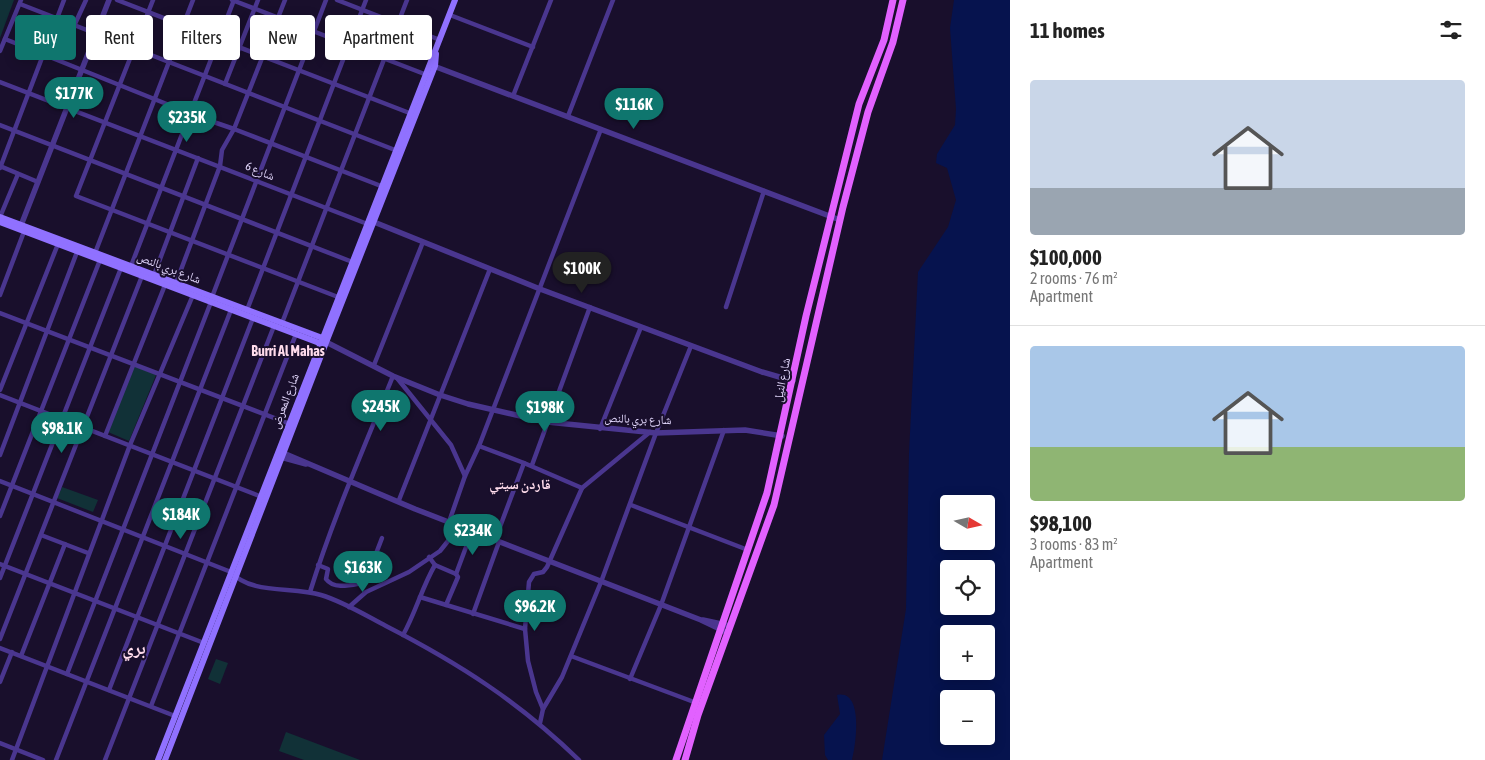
<!DOCTYPE html>
<meta charset="utf-8">
<style>
:root{--surface:#fff;--page:#f2f2f2;--text:#222;--muted:#767676;--line:#e0e0e0;--accent:#0f766e}
body{margin:0;font-family:"Asap Condensed","Noto Naskh Arabic",sans-serif;background:var(--page);color:var(--text);height:100vh;display:flex;flex-direction:column;font-size:19px;white-space:nowrap}
*{box-sizing:border-box;margin:0}
p{font-size:16px;color:var(--muted)}
.icon{flex:none;width:28px;height:28px;fill:none;stroke:currentColor;stroke-width:2;stroke-linecap:round;stroke-linejoin:round}
.map{position:relative;flex:1;overflow:hidden}
.sheet{display:flex;flex-direction:column;background:var(--surface);width:475px}
.sheet>*{flex:none}
.guide{position:absolute;left:15px;top:15px;width:475px;height:45px;display:flex;gap:10px}
.needle{width:32px;rotate:99deg}
.controls{position:absolute;left:940px;top:495px;display:grid;gap:10px}
.controls a{display:grid;place-items:center;width:55px;height:55px;border-radius:5px;background:var(--surface);box-shadow:0 2px 12px #0003;font-size:25px}
.price{position:absolute;translate:-50% -42px;padding:0 11px;border-radius:18px;background:var(--accent);color:#fff;font-size:16px;line-height:32px;filter:drop-shadow(0 1px 2px #0008)}
.price::after{content:'';position:absolute;left:50%;top:30px;width:15px;height:11px;margin-left:-8px;background:inherit;clip-path:polygon(0 0,100% 0,50% 100%)}
.price.current{background:#222;color:#fff}
ul{padding:0;list-style:none}
li{display:grid;align-content:center;gap:10px;height:265px;padding:0 20px}
li+li{border-top:1px solid var(--line)}
li span{display:grid;place-items:center;height:155px;border-radius:5px;color:#555}
li>.icon{margin-inline-start:auto}
span .icon{width:90px;height:90px;fill:#fffc;stroke-width:1}
li b{font-size:21px}
h2{display:flex;justify-content:space-between;align-items:center;height:60px;padding:0 20px;font-size:21px}
.tag{padding:0 18px;border-radius:5px;background:var(--surface);box-shadow:0 2px 12px #0003;font-size:18px;line-height:45px}
.tag.current{background:var(--accent);color:#fff}
main{display:flex;flex:1;min-height:0}
.map>svg:first-child{display:block}
.green{fill:#113137}
.water{fill:#06134e;fill-rule:evenodd}
.lines{fill:none;stroke-linecap:round;stroke-linejoin:round}
.minor{stroke:#4a368f;stroke-width:4.5}
.tertiary{stroke:#4a368f;stroke-width:5.5}
.secondary{stroke:#9071ff;stroke-width:6}
.primary{stroke:#e261ff;stroke-width:7}
.labels{text-anchor:middle;stroke-width:4;stroke-linejoin:round;paint-order:stroke}
.street-label{font-size:12px;fill:#e5daff;stroke:#190f2c}
.neighbourhood-label{font-size:14px;font-weight:bold;fill:#ffdcec;stroke:#190f2c}
.district-label{font-size:18px;font-weight:bold;fill:#ffdcec;stroke:#190f2c}
</style>
<main>
<div class="map">
<svg width="1010" height="760" viewBox="0 0 1010 760">
<rect width="100%" height="100%" fill="#190f2c"/>
<g class="green">
<polygon points="0,0 14,0 0,38"/>
<polygon points="134,366 156,375 129,441 108,432"/>
<polygon points="62,487 98,500 93,512 57,498"/>
<polygon points="216,659 228,663 220,684 208,679"/>
<polygon points="286,732 360,760 304,760 279,751"/>
</g>
<g class="water">
<path d="M954,0H1010V760H882L906,609L909,453L918,272L948,227L956,200L947,168L936,163L937,154L955,125L956,109L950,28ZM949,504H986V541H949ZM949,569H986V606H949ZM949,634H986V671H949ZM949,699H986V736H949Z"/>
<path d="M837,695C864,689 856,746 852,760H828L825,755L824,735L840,714Z"/>
</g>
<g class="lines">
<g class="minor">
<polyline points="117,0 412,114"/>
<polyline points="153,0 76,196 338,297"/>
<polyline points="232,0 427,75"/>
<polyline points="337,0 440,40"/>
<polyline points="20,4 395,150"/>
<polyline points="450,15 533,47"/>
<polyline points="74,26 86,0"/>
<polyline points="5,39 199,117 234,129 381,186"/>
<polyline points="0,51 21,0"/>
<polyline points="0,82 370,225"/>
<polyline points="225,84 258,0"/>
<polyline points="513,96 551,0"/>
<polyline points="568,116 613,0"/>
<polyline points="0,125 355,263"/>
<polyline points="0,166 38,182"/>
<polyline points="0,168 64,0"/>
<polyline points="0,217 18,174"/>
<polyline points="95,253 193,0"/>
<polyline points="131,266 234,0"/>
<polyline points="154,275 198,158"/>
<polyline points="176,283 220,166 222,150 234,129 285,0"/>
<polyline points="0,295 25,229"/>
<polyline points="212,297 326,0"/>
<polyline points="726,307 764,191"/>
<polyline points="247,310 366,0"/>
<polyline points="0,313 290,424"/>
<polyline points="282,323 407,0"/>
<polyline points="374,365 423,242"/>
<polyline points="397,378 451,445 465,476"/>
<polyline points="0,390 58,244"/>
<polyline points="0,395 262,497"/>
<polyline points="600,429 641,327"/>
<polyline points="105,436 165,285"/>
<polyline points="479,446 524,463 495,540"/>
<polyline points="0,455 77,252"/>
<polyline points="524,463 582,488 650,432"/>
<polyline points="532,465 590,307"/>
<path d="M0,481L231,572C251,595 293,586 321,595C344,602 365,615 386,626C460,664 519,702 579,760"/>
<polyline points="399,500 490,269"/>
<polyline points="631,505 748,550"/>
<polyline points="0,516 100,260"/>
<polyline points="449,522 465,476 479,446 601,129"/>
<polyline points="41,535 88,553"/>
<polyline points="429,557 435,565 456,574"/>
<polyline points="0,564 204,643"/>
<path d="M318,565L328,569L326,579C334,590 351,585 363,583L367,577L382,538"/>
<polyline points="0,578 121,268"/>
<path d="M310,592C333,518 364,448 393,376"/>
<polyline points="420,597 525,629"/>
<polyline points="446,605 458,577 456,574 472,531"/>
<polyline points="349,607 366,592 409,572 440,551 448,541 454,524"/>
<polyline points="473,614 499,542"/>
<path d="M403,635C416,612 422,587 435,565"/>
<polyline points="0,639 142,276"/>
<polyline points="0,648 175,716"/>
<polyline points="21,656 65,544"/>
<polyline points="571,656 694,702"/>
<polyline points="67,674 211,302"/>
<polyline points="630,679 661,605 724,430"/>
<polyline points="0,682 12,652"/>
<polyline points="109,690 253,318"/>
<polyline points="151,706 296,334"/>
<polyline points="543,709 536,692 528,661 525,629 529,582 534,574 543,572 547,567 582,488"/>
<polyline points="540,723 543,709 562,677 601,582 656,433 691,346"/>
<polyline points="0,743 43,760"/>
<polyline points="12,760 130,445 193,295"/>
<polyline points="56,760 231,310"/>
<polyline points="105,760 274,326"/>
</g>
<g class="tertiary">
<polyline points="431,65 840,220"/>
<polyline points="369,220 540,289 762,372 793,381"/>
<polyline points="20,228 109,0"/>
<polyline points="327,340 328,343 393,376 440,395 468,404 547,422 656,433 745,430 782,436"/>
<polyline points="281,452 415,509 701,620 724,631"/>
<polyline points="277,456 306,464"/>
<polyline points="703,620 726,625"/>
</g>
<g class="secondary">
<polyline points="0,217 325,339"/>
<polyline points="0,222 322,344"/>
<polyline points="158,760 455,0"/>
<polyline points="165,760 327,340 435,66 436,54"/>
</g>
<g class="primary">
<polyline points="676,760 767,493 806,316 859,104 884,40 893,0"/>
<polyline points="685,760 698,715 774,505 843,207 868,112 893,42 903,0"/>
</g>
</g>
<g class="labels">
<g class="street-label">
<text transform="translate(260 171) rotate(22)" y="4">شارع 6</text>
<text transform="translate(169 268) rotate(21)" y="4">شارع بري بالنص</text>
<text transform="translate(782 380) rotate(-79)" y="4">شارع النيل</text>
<text transform="translate(285 401) rotate(-69)" y="4">شارع المعرض</text>
<text transform="translate(638 419) rotate(2)" y="4">شارع بري بالنص</text>
</g>
<g class="neighbourhood-label">
<text x="288" y="356">Burri Al Mahas</text>
<text x="520" y="489">قاردن سيتي</text>
</g>
<g class="district-label">
<text x="134" y="654">بري</text>
</g>
</g>
</svg>
<div class="controls">
<a><svg class="needle" viewBox="-14 -14 28 28"><path d="M0-13l5 13h-10z" fill="#e53935"/><path d="M0 13l5-13h-10z" fill="#767676"/></svg></a>
<a><svg class="icon" aria-label="locate" viewBox="0 0 24 24"><circle cx="12" cy="12" r="6"/><path d="M12 2v4M12 18v4M2 12h4M18 12h4"/></svg></a>
<a>+</a>
<a>−</a>
</div>
<b class="price" style="left:74px;top:119px">$177K</b>
<b class="price" style="left:634px;top:130px">$116K</b>
<b class="price" style="left:187px;top:143px">$235K</b>
<b class="price current" style="left:582px;top:294px">$100K</b>
<b class="price" style="left:381px;top:432px">$245K</b>
<b class="price" style="left:545px;top:433px">$198K</b>
<b class="price" style="left:62px;top:454px">$98.1K</b>
<b class="price" style="left:181px;top:540px">$184K</b>
<b class="price" style="left:473px;top:556px">$234K</b>
<b class="price" style="left:363px;top:593px">$163K</b>
<b class="price" style="left:535px;top:632px">$96.2K</b>
<div class="guide">
<a class="tag current">Buy</a>
<a class="tag">Rent</a>
<a class="tag">Filters</a>
<a class="tag">New</a>
<a class="tag">Apartment</a>
</div>
</div>
<section class="sheet">
<h2>11 homes<svg class="icon" aria-label="filters" viewBox="0 0 24 24"><path d="M4 7h16M4 17h16"/><circle cx="9" cy="7" r="2"/><circle cx="15" cy="17" r="2"/></svg></h2>
<ul>
<li><span style="background:linear-gradient(#c9d6e8 70%,#9aa5b1 0)"><svg class="icon" aria-label="home" viewBox="0 0 24 24"><path d="M3 11l9-7 9 7M6 9v11h12V9"/></svg></span><div><b>$100,000</b><p>2 rooms · 76 m²</p><p>Apartment</p></div></li>
<li><span style="background:linear-gradient(#a9c7e8 65%,#8fb573 0)"><svg class="icon" aria-label="home" viewBox="0 0 24 24"><path d="M3 11l9-7 9 7M6 9v11h12V9"/></svg></span><div><b>$98,100</b><p>3 rooms · 83 m²</p><p>Apartment</p></div></li>
</ul>
</section>
</main>
